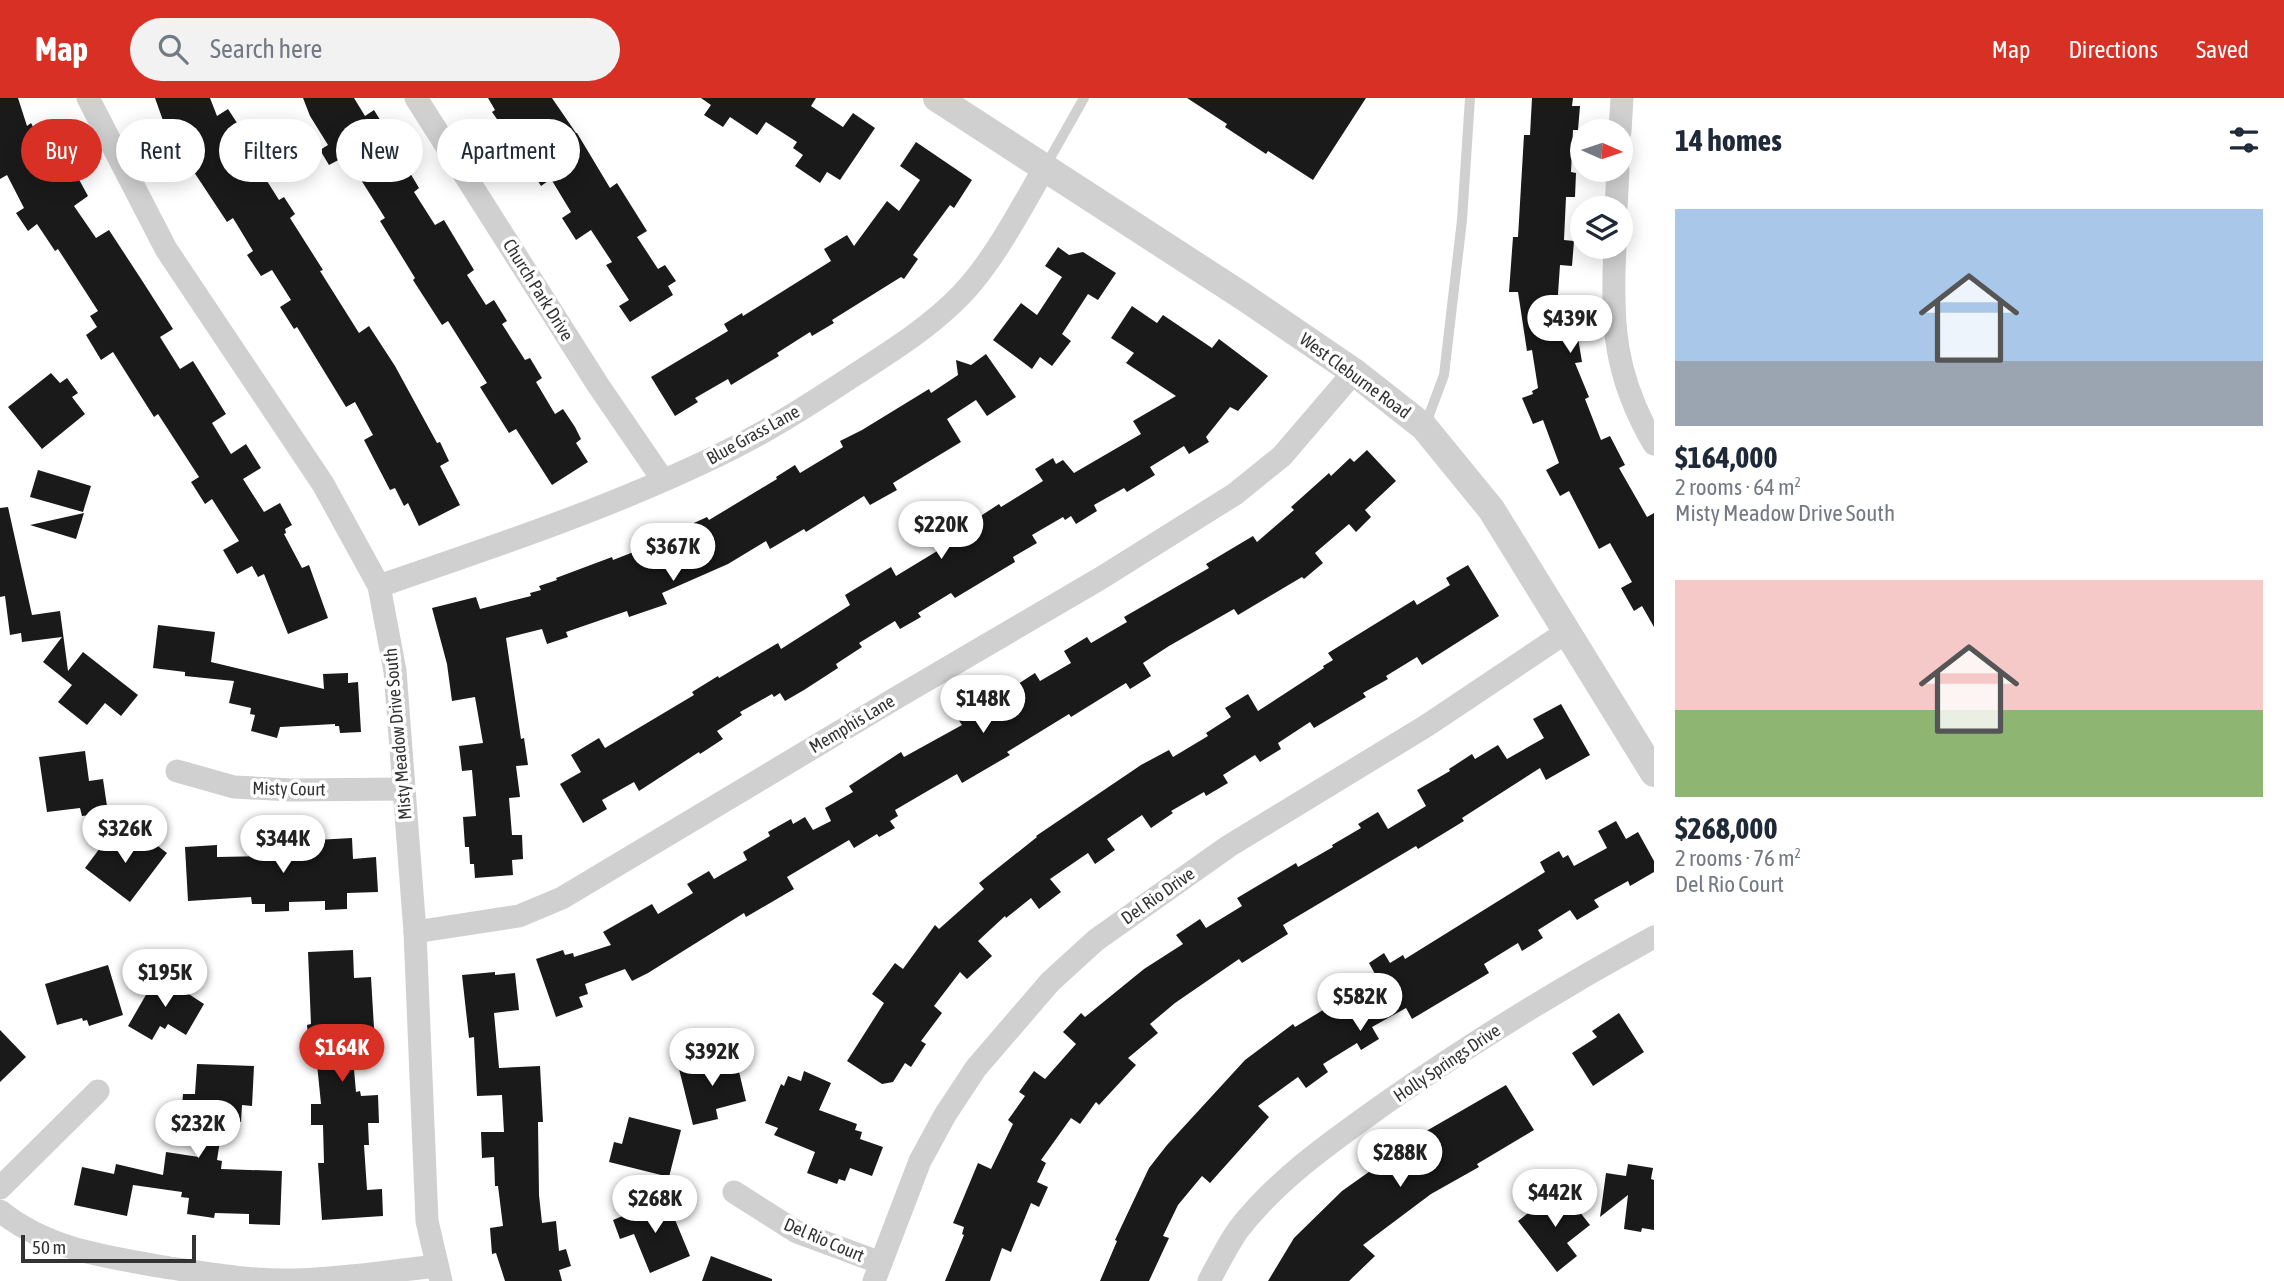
<!DOCTYPE html>
<meta charset="utf-8">
<style>
:root{--surface:#fff;--page:#f2f2f3;--text:#1f2937;--muted:#747a83;--accent:#d93025}
body{margin:0;font-family:"Asap Condensed",sans-serif;background:var(--page);color:var(--text);height:100vh;display:flex;flex-direction:column;font-size:26px;white-space:nowrap}
*{box-sizing:border-box;margin:0}
p{font-size:23px;color:var(--muted)}
.icon{flex:none;width:38px;height:38px;fill:none;stroke:currentColor;stroke-width:2;stroke-linecap:round;stroke-linejoin:round}
.map{position:relative;flex:1;overflow:hidden}
.drawer{display:flex;flex-direction:column;background:var(--surface);width:630px}
.drawer>*{flex:none}
.top-card{position:absolute;left:21px;top:21px;width:665px;height:63px;display:flex;gap:14px}
.needle{width:46px;rotate:93deg}
.controls{position:absolute;left:1570px;top:21px;display:grid;gap:14px}
.controls a{display:grid;place-items:center;width:63px;height:63px;border-radius:50%;background:var(--surface);box-shadow:0 4px 18px #0003;font-size:35px}
.scale{position:absolute;left:21px;bottom:18px;width:175px;box-sizing:border-box;padding-left:7px;border:4px solid #333;border-top:0;font-size:19px;line-height:24px;white-space:nowrap;color:#333;-webkit-text-stroke:5px #fff;paint-order:stroke}
.price{position:absolute;translate:-50% -60px;padding:0 16px;border-radius:24px;background:#fff;color:#222;font-size:23px;line-height:46px;filter:drop-shadow(0 2px 4px #0008)}
.price::after{content:'';position:absolute;left:50%;top:42px;width:21px;height:16px;margin-left:-10px;background:inherit;clip-path:polygon(0 0,100% 0,50% 100%)}
.price.selected{background:var(--accent);color:#fff}
ul{padding:0;list-style:none}
li{display:grid;align-content:center;gap:14px;height:371px;padding:0 21px}
li span{display:grid;place-items:center;height:217px;border-radius:0px;color:#555}
li>.icon{margin-inline-start:auto}
span .icon{width:126px;height:126px;fill:#fffc;stroke-width:1}
li b{font-size:30px}
h2{display:flex;justify-content:space-between;align-items:center;height:84px;padding:0 21px;font-size:30px}
.tag{padding:0 24px;border-radius:32px;background:var(--surface);box-shadow:0 4px 18px #0003;font-size:24px;line-height:63px}
.tag.selected{background:var(--accent);color:#fff}
header{display:flex;align-items:center;gap:42px;box-sizing:border-box;height:98px;padding:0 35px;background:var(--accent);color:#fff}
header strong{font-size:33px}
nav{display:flex;gap:38px;margin-inline-start:auto;font-size:24px}
.search{width:490px;height:63px;background:var(--page);display:flex;align-items:center;gap:18px;box-sizing:border-box;padding:0 24px;border-radius:38px;color:var(--muted);font-size:26px}
main{display:flex;flex:1;min-height:0}
.map>svg:first-child{display:block}
.building{fill:#1a1a1a}
.lines{fill:none;stroke-linecap:round;stroke-linejoin:round}
.service{stroke:#d0d0d0;stroke-width:10}
.minor{stroke:#d0d0d0;stroke-width:23}
.tertiary{stroke:#d0d0d0;stroke-width:28}
.labels{text-anchor:middle;stroke-width:7;stroke-linejoin:round;paint-order:stroke}
.street-label{font-size:18px;fill:#333;stroke:#fff}
</style>
<header>
<strong>Map</strong>
<div class="search"><svg class="icon" aria-label="search" viewBox="0 0 24 24"><circle cx="10" cy="10" r="6"/><path d="M15 15l6 6"/></svg>Search here</div>
<nav><a>Map</a><a>Directions</a><a>Saved</a></nav>
</header>
<main>
<div class="map">
<svg width="1654" height="1183" viewBox="0 0 1654 1183">
<rect width="100%" height="100%" fill="#fff"/>
<g class="building">
<polygon points="0,0 18,0 27,28 31,25 44,50 58,43 88,98 74,108 96,140 109,132 143,184 173,231 160,239 180,271 193,263 226,316 212,325 231,356 246,346 261,370 243,381 264,414 280,405 292,427 285,431 286,435 284,436 302,470 309,467 328,520 288,536 264,476 258,479 252,468 237,476 223,452 239,443 212,401 205,406 191,384 199,379 158,316 154,319 113,254 101,262 86,237 97,229 90,218 98,213 58,151 55,153 37,126 28,133 16,115 24,110 7,77 0,81"/>
<polygon points="155,0 210,0 217,18 228,11 258,57 253,61 279,102 284,99 295,116 290,120 323,172 320,173 359,235 369,228 395,268 437,345 440,344 449,363 440,368 460,407 419,428 408,405 404,408 395,390 390,392 364,342 373,337 355,304 346,309 297,229 294,231 280,209 291,202 272,172 261,178 247,157 253,153 233,120 227,124 192,71 201,65 177,27 166,31"/>
<polygon points="303,0 354,0 365,18 374,12 405,62 403,63 419,90 414,94 435,127 444,122 474,172 467,177 486,207 494,202 507,223 502,226 525,262 530,260 542,280 536,284 555,316 563,311 575,329 581,341 576,345 588,364 552,387 516,331 509,335 480,289 487,285 448,223 442,227 413,182 415,180 380,123 385,120 346,58 329,67 320,52 328,47 310,18"/>
<polygon points="488,0 552,0 576,35 577,35 610,90 617,85 647,133 637,139 658,171 665,167 676,183 668,188 673,197 630,224 619,208 629,202 606,167 612,164 591,132 576,142 562,120 571,114 551,81 541,88 527,65 536,59 515,28 506,34 492,14 495,12"/>
<polygon points="701,0 816,0 811,8 843,29 853,15 875,30 840,82 827,74 820,85 795,68 803,57 793,50 797,44 766,24 757,37 730,19 723,29 704,17 711,7"/>
<polygon points="1187,0 1366,0 1313,82 1268,53 1266,56 1225,29 1227,26"/>
<polygon points="1532,0 1573,0 1572,8 1580,8 1578,32 1573,32 1571,74 1576,75 1575,99 1566,99 1564,142 1574,143 1572,168 1560,167 1557,210 1568,208 1573,235 1577,234 1582,264 1575,265 1589,299 1585,301 1601,342 1610,338 1625,367 1619,370 1647,419 1654,415 1654,529 1642,508 1634,513 1621,490 1632,484 1610,445 1599,451 1569,393 1560,398 1546,372 1559,365 1543,322 1533,326 1522,300 1533,296 1532,293 1538,290 1532,252 1527,253 1518,194 1509,194 1513,139 1518,139 1524,37 1530,37"/>
<polygon points="916,44 972,82 954,110 950,107 913,157 918,161 904,181 901,179 832,222 834,225 812,238 810,234 777,255 779,258 731,287 728,281 695,300 698,304 675,318 651,279 728,233 724,226 742,215 743,218 831,163 824,151 847,137 854,148 887,103 899,113 920,82 900,68"/>
<polygon points="1058,149 1069,157 1083,154 1116,175 1098,202 1088,196 1062,236 1071,243 1052,268 1040,259 1032,271 993,242 1021,205 1037,217 1062,179 1045,168"/>
<polygon points="1132,208 1157,225 1163,217 1212,250 1219,241 1268,278 1238,313 1230,309 1206,339 1209,344 1189,356 1184,348 1150,369 1155,377 1127,394 1124,390 1094,407 1097,413 1076,426 1071,418 1065,422 1063,419 1032,437 1037,445 1013,459 1015,464 955,500 951,495 918,515 921,519 900,531 895,523 859,545 862,549 836,566 838,570 804,592 785,603 780,595 774,599 772,596 740,614 742,617 717,633 723,641 700,656 699,654 639,693 634,684 602,702 607,711 583,725 560,686 581,674 571,657 599,640 605,650 694,597 692,594 718,578 719,580 778,545 781,551 850,507 845,497 891,469 896,478 980,427 976,421 999,406 1001,409 1043,383 1035,371 1053,360 1056,366 1063,362 1074,375 1141,336 1133,323 1176,298 1126,265 1134,255 1111,240"/>
<polygon points="986,256 1016,299 987,318 976,302 947,321 961,344 893,385 897,392 870,407 864,398 806,434 804,431 770,451 766,443 728,466 662,495 667,506 629,519 627,513 566,534 568,539 547,546 542,531 506,540 521,641 524,640 528,667 516,668 520,699 509,700 512,737 522,737 523,761 512,762 513,777 475,780 474,766 470,766 469,749 465,749 463,719 476,718 472,672 462,673 459,648 483,645 475,599 452,603 447,566 432,510 476,499 480,511 531,498 530,495 541,492 539,488 557,482 556,480 612,459 613,462 685,434 683,430 707,419 709,422 777,381 776,379 795,367 800,375 843,349 840,343 862,332 929,291 931,295 958,277 956,262 971,267"/>
<polygon points="51,275 60,285 67,280 78,295 72,299 85,316 42,351 8,309"/>
<polygon points="1367,352 1396,383 1365,412 1371,419 1356,434 1349,426 1315,455 1323,465 1304,481 1302,479 1238,517 1234,511 1169,548 1143,565 1151,578 1130,591 1126,585 1071,619 1069,616 1007,654 1010,657 962,685 957,676 931,691 895,712 898,718 890,723 895,730 879,739 877,736 854,750 849,742 787,779 794,791 746,819 744,815 648,875 632,883 625,871 585,886 588,896 579,899 583,909 556,919 536,861 563,852 565,857 573,855 574,859 611,847 603,834 652,806 658,816 693,795 687,786 709,773 714,781 747,762 743,754 770,738 768,734 791,721 793,726 805,719 813,732 831,723 825,710 853,694 849,688 901,654 904,659 962,627 958,621 979,608 985,617 1020,596 1015,588 1035,575 1040,583 1071,565 1064,553 1087,539 1091,545 1127,524 1124,519 1209,470 1206,466 1253,438 1257,444 1294,412 1291,409 1329,375 1331,378 1350,360 1354,364"/>
<polygon points="38,372 91,388 83,414 30,399"/>
<polygon points="8,409 32,517 60,513 68,573 83,554 138,597 121,618 105,605 87,627 58,604 72,587 43,564 62,539 22,544 21,535 10,537 5,498 0,499 0,410"/>
<polygon points="84,415 76,441 30,427"/>
<polygon points="1468,467 1499,518 1422,567 1417,559 1386,578 1388,581 1363,595 1366,599 1314,630 1310,624 1278,645 1281,651 1260,664 1255,657 1223,677 1228,685 1206,698 1204,694 1171,713 1173,715 1151,730 1142,717 1107,741 1115,752 1095,766 1088,755 1050,781 1061,794 1039,811 1031,800 1006,820 1005,818 978,843 992,858 967,881 960,874 934,908 942,915 921,943 926,946 911,969 905,965 893,984 882,986 847,963 884,905 872,896 895,865 903,871 935,827 939,831 984,791 979,785 1037,739 1036,738 1141,667 1169,652 1173,659 1208,638 1206,635 1231,619 1225,610 1248,596 1258,613 1324,570 1323,568 1333,562 1328,555 1414,502 1417,507 1450,487 1446,480"/>
<polygon points="158,527 215,534 211,564 324,591 323,576 348,575 348,585 358,584 361,634 340,635 339,628 335,628 335,626 280,629 277,640 251,633 255,617 250,616 251,610 229,605 234,583 185,578 185,574 153,570"/>
<polygon points="1561,606 1590,657 1546,682 1540,670 1462,720 1464,723 1418,751 1416,748 1283,827 1288,836 1242,865 1239,861 1175,905 1150,926 1158,935 1128,960 1136,967 1099,1007 1096,1004 1080,1026 1071,1020 1041,1062 1046,1065 1037,1084 1048,1089 1039,1109 1031,1105 1011,1154 1002,1150 990,1183 945,1183 964,1137 962,1136 964,1129 953,1125 978,1065 991,1071 1013,1026 1008,1022 1025,998 1019,994 1034,973 1045,981 1076,946 1063,934 1081,915 1085,919 1144,871 1183,846 1176,837 1200,821 1206,830 1242,808 1237,800 1296,765 1298,769 1333,749 1332,747 1361,730 1358,726 1378,714 1388,731 1426,708 1417,692 1450,673 1449,671 1472,656 1475,661 1498,647 1507,661 1544,640 1533,621"/>
<polygon points="85,653 89,683 103,681 108,715 82,718 80,710 47,714 39,659"/>
<polygon points="1616,723 1626,741 1638,734 1654,763 1654,774 1630,788 1628,783 1594,802 1599,809 1577,822 1570,812 1538,832 1543,840 1522,853 1518,845 1484,866 1489,875 1412,921 1406,910 1372,929 1379,941 1361,952 1357,945 1323,966 1328,974 1306,990 1298,979 1258,1008 1269,1019 1210,1085 1202,1078 1178,1107 1163,1138 1169,1140 1149,1183 1100,1183 1117,1143 1115,1142 1149,1070 1167,1047 1245,962 1293,926 1295,929 1361,889 1359,886 1375,876 1369,865 1384,855 1390,865 1403,857 1405,861 1545,774 1540,764 1559,753 1563,760 1568,757 1574,768 1607,750 1598,733"/>
<polygon points="112,734 136,752 146,739 167,755 130,804 85,770"/>
<polygon points="352,740 353,761 376,759 378,794 347,795 347,811 325,812 325,803 289,804 289,813 265,814 265,806 252,806 251,799 188,803 185,749 217,747 217,759 279,758 279,744"/>
<polygon points="353,852 354,880 371,879 375,947 352,949 356,994 360,993 361,998 378,997 379,1025 368,1025 369,1047 364,1047 367,1092 382,1091 383,1118 322,1122 318,1065 324,1065 323,1027 311,1027 311,1006 321,1006 315,946 309,947 307,927 311,926 308,854"/>
<polygon points="108,867 123,917 89,928 87,922 83,923 82,920 57,927 45,886"/>
<polygon points="495,874 495,877 515,875 519,912 494,915 499,970 540,968 543,1024 538,1024 539,1097 542,1125 556,1123 559,1153 566,1151 571,1168 559,1172 562,1183 505,1183 496,1155 492,1156 490,1130 503,1128 498,1088 495,1088 494,1059 482,1060 481,1034 504,1034 502,997 477,998 474,939 469,940 462,877"/>
<polygon points="158,876 204,906 186,937 168,926 165,931 160,928 152,942 128,928"/>
<polygon points="1619,915 1644,954 1593,988 1572,955 1597,939 1592,933"/>
<polygon points="0,932 26,959 0,984"/>
<polygon points="735,957 746,1003 716,1011 718,1021 693,1027 679,971"/>
<polygon points="197,966 254,968 252,1008 242,1007 241,1024 223,1023 217,1062 222,1063 221,1071 282,1073 280,1127 249,1126 249,1116 215,1115 214,1120 187,1116 189,1100 181,1099 182,1094 133,1087 127,1118 74,1107 82,1069 114,1076 116,1066 163,1077 166,1054 199,1059 205,1022 181,1021 183,996 195,996"/>
<polygon points="804,973 831,985 819,1012 857,1026 855,1032 862,1034 860,1041 883,1049 872,1078 850,1070 845,1083 839,1081 837,1086 807,1075 815,1054 774,1037 778,1030 765,1025 781,986 784,988 788,978 801,983"/>
<polygon points="1506,987 1534,1032 1477,1066 1479,1069 1431,1096 1363,1147 1375,1158 1349,1183 1268,1183 1294,1140 1342,1093 1404,1049 1402,1047"/>
<polygon points="629,1019 681,1032 669,1079 609,1064 614,1044 622,1046"/>
<polygon points="1628,1066 1653,1070 1651,1081 1654,1082 1654,1132 1642,1130 1641,1134 1624,1131 1628,1097 1600,1119 1606,1075 1626,1078"/>
<polygon points="1555,1094 1562,1104 1568,1099 1590,1127 1567,1145 1577,1158 1557,1174 1518,1123"/>
<polygon points="666,1100 690,1158 650,1175 634,1136 620,1141 613,1122"/>
<polygon points="711,1158 772,1181 772,1183 702,1183"/>
</g>
<g class="lines">
<g class="service">
<polyline points="1045,69 1084,0"/>
<polyline points="1425,328 1444,277 1462,122 1470,0"/>
</g>
<g class="minor">
<polyline points="88,0 166,151 323,386 379,488 395,573 415,834 427,1123 441,1183"/>
<polyline points="416,0 598,287 663,382"/>
<polyline points="1620,33 1622,0"/>
<polyline points="1616,110 1618,72"/>
<path d="M1615,149C1611,225 1614,278 1654,346"/>
<path d="M379,488C493,449 610,410 719,357C767,334 812,305 856,276C893,252 930,229 961,197C994,163 1021,110 1045,69"/>
<polyline points="177,673 234,689 292,692 404,691"/>
<polyline points="415,834 519,818 562,800 896,600 1101,480 1235,396 1282,358 1354,274"/>
<polyline points="0,1090 98,993"/>
<polyline points="734,1094 797,1134 881,1165"/>
<path d="M0,1113C50,1153 109,1159 170,1170C210,1176 252,1183 293,1182C341,1181 389,1173 437,1168"/>
<polyline points="874,1183 920,1063 945,1017 976,970 1050,884 1096,842 1229,748 1426,628 1568,533"/>
<path d="M1209,1183C1218,1166 1227,1148 1238,1132C1278,1080 1334,1042 1387,1004C1473,944 1562,889 1654,839"/>
</g>
<polyline class="tertiary" points="937,0 1244,199 1354,274 1424,329 1491,411 1654,675"/>
</g>
<g class="labels">
<g class="street-label">
<text transform="translate(538 192) rotate(58)" y="6">Church Park Drive</text>
<text transform="translate(1355 278) rotate(36)" y="6">West Cleburne Road</text>
<text transform="translate(753 337) rotate(-29)" y="6">Blue Grass Lane</text>
<text transform="translate(852 626) rotate(-31)" y="6">Memphis Lane</text>
<text transform="translate(398 636) rotate(-95)" y="6">Misty Meadow Drive South</text>
<text transform="translate(289 691) rotate(1)" y="6">Misty Court</text>
<text transform="translate(1158 798) rotate(-35)" y="6">Del Rio Drive</text>
<text transform="translate(1447 965) rotate(-34)" y="6">Holly Springs Drive</text>
<text transform="translate(824 1142) rotate(23)" y="6">Del Rio Court</text>
</g>
</g>
</svg>
<div class="controls">
<a><svg class="needle" viewBox="-14 -14 28 28"><path d="M0-13l5 13h-10z" fill="#e53935"/><path d="M0 13l5-13h-10z" fill="#747a83"/></svg></a>
<a><svg class="icon" aria-label="layers" viewBox="0 0 24 24"><path d="M12 4l9 5-9 5-9-5zM3 14l9 5 9-5"/></svg></a>
</div>
<div class="scale">50 m</div>
<b class="price" style="left:1570px;top:257px">$439K</b>
<b class="price" style="left:941px;top:463px">$220K</b>
<b class="price" style="left:673px;top:485px">$367K</b>
<b class="price" style="left:983px;top:637px">$148K</b>
<b class="price" style="left:125px;top:767px">$326K</b>
<b class="price" style="left:283px;top:777px">$344K</b>
<b class="price" style="left:165px;top:911px">$195K</b>
<b class="price" style="left:1360px;top:935px">$582K</b>
<b class="price selected" style="left:342px;top:986px">$164K</b>
<b class="price" style="left:712px;top:990px">$392K</b>
<b class="price" style="left:198px;top:1062px">$232K</b>
<b class="price" style="left:1400px;top:1091px">$288K</b>
<b class="price" style="left:1555px;top:1131px">$442K</b>
<b class="price" style="left:655px;top:1137px">$268K</b>
<div class="top-card">
<a class="tag selected">Buy</a>
<a class="tag">Rent</a>
<a class="tag">Filters</a>
<a class="tag">New</a>
<a class="tag">Apartment</a>
</div>
</div>
<section class="drawer">
<h2>14 homes<svg class="icon" aria-label="filters" viewBox="0 0 24 24"><path d="M4 7h16M4 17h16"/><circle cx="9" cy="7" r="2"/><circle cx="15" cy="17" r="2"/></svg></h2>
<ul>
<li><span style="background:linear-gradient(#a9c7e8 70%,#9aa5b1 0)"><svg class="icon" aria-label="home" viewBox="0 0 24 24"><path d="M3 11l9-7 9 7M6 9v11h12V9"/></svg></span><div><b>$164,000</b><p>2 rooms · 64 m²</p><p>Misty Meadow Drive South</p></div></li>
<li><span style="background:linear-gradient(#f6c9c9 60%,#8fb573 0)"><svg class="icon" aria-label="home" viewBox="0 0 24 24"><path d="M3 11l9-7 9 7M6 9v11h12V9"/></svg></span><div><b>$268,000</b><p>2 rooms · 76 m²</p><p>Del Rio Court</p></div></li>
</ul>
</section>
</main>
